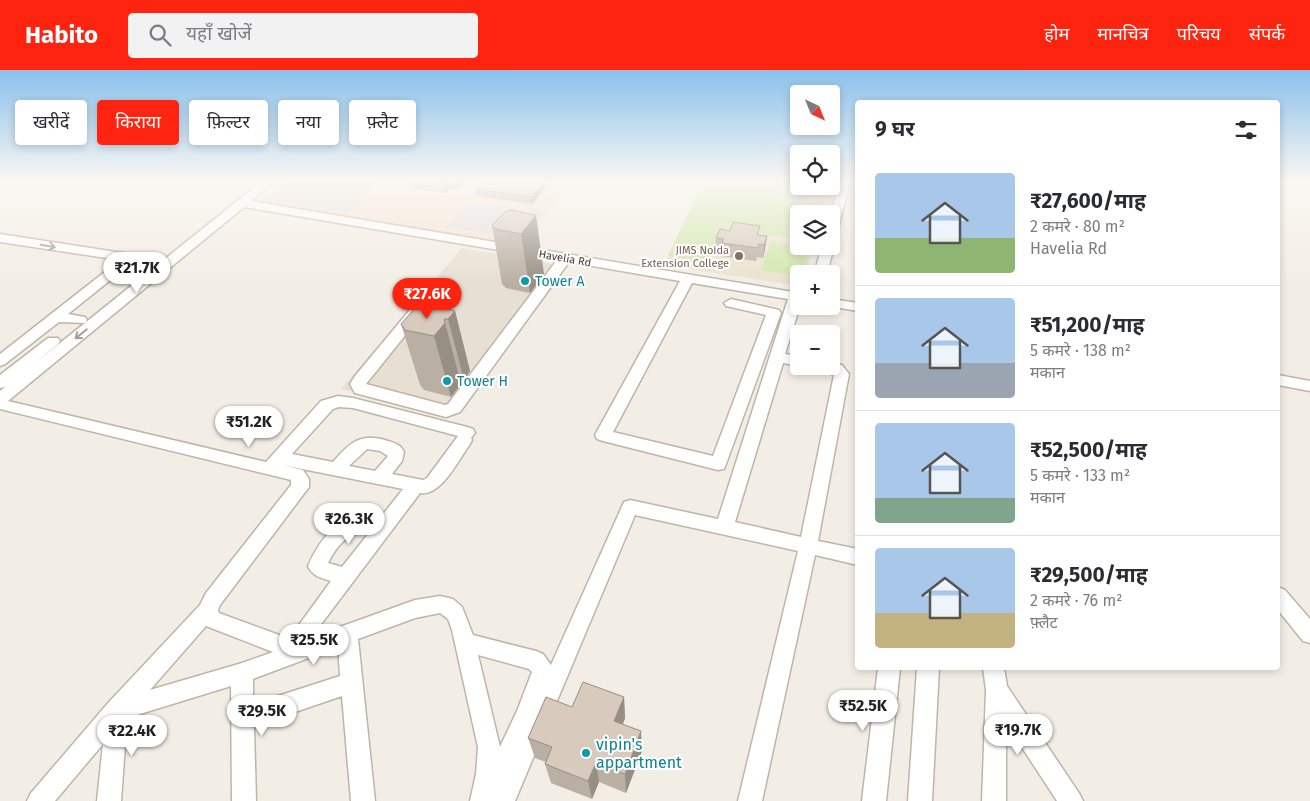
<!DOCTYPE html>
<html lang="hi">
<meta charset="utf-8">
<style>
:root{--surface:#fff;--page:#f2f2f3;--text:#2b2b33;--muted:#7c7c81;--line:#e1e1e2;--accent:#ff240f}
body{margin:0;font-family:"Fira Sans","Noto Sans Devanagari",sans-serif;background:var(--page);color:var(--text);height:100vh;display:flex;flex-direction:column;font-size:19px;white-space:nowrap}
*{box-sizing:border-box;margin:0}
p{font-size:16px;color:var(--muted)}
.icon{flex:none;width:28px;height:28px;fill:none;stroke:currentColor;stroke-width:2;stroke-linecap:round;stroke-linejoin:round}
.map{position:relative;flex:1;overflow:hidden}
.details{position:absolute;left:855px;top:30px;width:425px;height:570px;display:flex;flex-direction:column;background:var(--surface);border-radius:5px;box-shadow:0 2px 8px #0003}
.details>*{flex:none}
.guide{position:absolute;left:15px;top:30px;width:475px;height:45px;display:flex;gap:10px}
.needle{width:32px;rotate:137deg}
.tools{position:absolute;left:790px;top:15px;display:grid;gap:10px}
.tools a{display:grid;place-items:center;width:50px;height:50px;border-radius:5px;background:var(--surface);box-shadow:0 2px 8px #0003;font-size:25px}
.price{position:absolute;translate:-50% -42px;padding:0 11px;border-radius:18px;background:#fff;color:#222;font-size:16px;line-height:32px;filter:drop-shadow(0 1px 2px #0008)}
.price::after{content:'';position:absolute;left:50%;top:30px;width:15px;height:11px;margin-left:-8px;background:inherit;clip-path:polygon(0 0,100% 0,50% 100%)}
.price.on{background:var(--accent);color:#fff}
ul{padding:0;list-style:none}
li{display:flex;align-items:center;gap:15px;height:125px;padding:0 20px}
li+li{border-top:1px solid var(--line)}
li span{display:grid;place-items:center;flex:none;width:140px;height:100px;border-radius:5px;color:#555}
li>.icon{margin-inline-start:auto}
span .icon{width:60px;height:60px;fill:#fffc;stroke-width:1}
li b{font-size:21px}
h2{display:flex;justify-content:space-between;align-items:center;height:60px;padding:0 20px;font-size:21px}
.pill{padding:0 18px;border-radius:5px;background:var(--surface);box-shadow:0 2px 8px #0003;font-size:18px;line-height:45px}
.pill.on{background:var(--accent);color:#fff}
header{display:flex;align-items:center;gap:30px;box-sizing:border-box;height:70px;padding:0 25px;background:var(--accent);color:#fff}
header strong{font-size:24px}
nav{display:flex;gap:28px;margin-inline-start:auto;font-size:18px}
.search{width:350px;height:45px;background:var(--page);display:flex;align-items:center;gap:12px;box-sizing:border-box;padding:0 18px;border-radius:5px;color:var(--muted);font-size:19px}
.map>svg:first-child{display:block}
.residential{fill:#e7dfd2}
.commercial{fill:#f6e3cf}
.education{fill:#ece2ce}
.green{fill:#d1e8ac}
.parking{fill:#e3e0dd}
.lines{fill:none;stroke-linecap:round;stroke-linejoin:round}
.minor-casing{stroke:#beb5a7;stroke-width:3}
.minor{fill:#fff;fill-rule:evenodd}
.wall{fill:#baafa3}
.shaded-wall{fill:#978e84}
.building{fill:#d8cbbd;stroke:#978e84}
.oneway{stroke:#a29e9a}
.education-dot{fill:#8d6e63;stroke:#fff;stroke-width:2}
.culture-dot{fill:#0f9aa8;stroke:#fff;stroke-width:2}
.labels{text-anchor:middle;stroke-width:4;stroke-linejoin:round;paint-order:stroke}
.far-education-label{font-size:11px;fill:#785e54;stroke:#fff;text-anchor:end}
.far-street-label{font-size:11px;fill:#453d34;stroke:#fff}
.culture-label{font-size:14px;fill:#0d838f;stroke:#fff;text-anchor:start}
.near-culture-label{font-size:16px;fill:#0d838f;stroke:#fff;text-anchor:start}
</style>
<header>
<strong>Habito</strong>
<div class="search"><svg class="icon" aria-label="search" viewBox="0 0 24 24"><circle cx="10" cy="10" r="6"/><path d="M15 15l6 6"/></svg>यहाँ खोजें</div>
<nav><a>होम</a><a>मानचित्र</a><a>परिचय</a><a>संपर्क</a></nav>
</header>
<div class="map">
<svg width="1310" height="731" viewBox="0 0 1310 731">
<rect width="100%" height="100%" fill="#f3eee5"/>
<polygon class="residential" points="462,178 567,196 456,346 341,319"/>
<polygon class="commercial" points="282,112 570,112 522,175 259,131"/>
<polygon class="education" points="703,112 799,112 799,116 828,116 822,144 799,144 799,171 743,163 799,172 799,176 813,176 806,204 799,204 799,216 664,195"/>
<g class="green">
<polygon points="723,112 799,112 799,116 801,116 798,127 823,131 820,144 799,144 799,169 722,159 708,192 668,186 702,114 725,117 721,116"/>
<polygon points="771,171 802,179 807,189 805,204 799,204 799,206 761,200"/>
</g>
<g class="parking">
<polygon points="287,112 381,112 350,142 265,130"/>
<polygon points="470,133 543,141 521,169 446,157"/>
</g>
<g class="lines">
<g class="minor-casing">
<g id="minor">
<path d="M261,112H273L251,131L799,223L800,236L785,284L799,286V296L783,293L735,452L801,467L834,305L819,299L817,296H831V293L842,295L849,304L818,471L858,479V495L815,485L762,731H738L798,481L635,445L515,731H470L476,704L478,677L452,560L448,549L440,543L415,548L358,569L375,731H351L342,626L254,656L256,731H232L231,616L127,648L121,731H97L103,674L55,731H27L31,723L109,632L200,535L206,523L291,415V410L0,339V321L5,317L0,318V305L48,268H58L60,271L58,274L30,297L85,253L59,252L5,294L0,296V284L120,190L0,172V164L155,188L161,192ZM244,137L557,190L448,334L445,335L366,314L443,218L445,215L438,211L433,212L355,306L350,314L355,323L446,347L460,342L569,192L680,211L595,365L597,369L603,371L718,400L724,399L726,394L781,243L779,240L731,229L724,233L726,236L766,245L713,386L613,362L692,213L788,229L718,449L630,430L624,432L551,595L543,584L536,581L473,565L462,537L453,529L440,526L415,530L298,572L219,543L218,540L220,535L309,417V409L303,400L282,395L403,419L377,452C342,440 321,466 308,496C312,506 321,508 331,511L299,555L302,561L309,564L316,561L420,423C441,427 459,389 470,374L472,370L471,368L475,363L473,359L467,357L353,328L338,326L321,331L266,392L8,331ZM133,192L157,195L85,253L87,250L85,247L68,244ZM339,337L353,338L458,366L427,408L423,410L392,404L402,391L404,382C401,375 395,373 388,371C361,362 350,372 333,392L292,384L333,339ZM367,379L380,381L388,386L375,401L349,396ZM361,463L368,464L342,497L328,493C334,481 346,463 361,463ZM206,556L273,582L242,593L150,620ZM338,577L340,606L253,634V609ZM478,585L529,599L532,602L517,641L500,677Z"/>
<polygon points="840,112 850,112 837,163 831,167 830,144"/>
<polygon points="831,173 834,176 827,204 814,204 822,176 831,176"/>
<polygon points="831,229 858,233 858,241 828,236 831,236"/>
<polygon points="1278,305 1310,311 1310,321 1278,315"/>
<polygon points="1278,517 1285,520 1310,549 1310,573 1303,571 1278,540"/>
<polygon points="878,598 900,598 886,731 862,731"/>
<polygon points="917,598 939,598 932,731 908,731"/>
<polygon points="983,598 1004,598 1007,616 1079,723 1083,731 1057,731 1006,653 1006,731 982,731 986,620"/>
</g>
</g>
<use href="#minor" class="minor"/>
</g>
<g class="wall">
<polygon points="405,112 465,112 458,119 450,118 446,123 412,119 411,117 406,116"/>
<polygon points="482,112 550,112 532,134 477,126 476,119"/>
<polygon points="511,140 544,204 530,223 506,218 502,214 492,155"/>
<polygon points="759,165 767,166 765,179 763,188 757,187 756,191 721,186 722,182 715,181 716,168"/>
<polygon points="455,241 470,301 464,310 460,309 461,314 451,327 424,320 420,315 401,254"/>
<polygon points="624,627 625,648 623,654 642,681 626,723 599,712 592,729 551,713 545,694 546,692 535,688 528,668 572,637"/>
</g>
<g class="shaded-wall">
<polygon points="443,112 449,112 450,118 446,123"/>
<polygon points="456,112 465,112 458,119"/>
<polygon points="544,112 550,112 532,134 532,127"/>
<polygon points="536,145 544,204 530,223 521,164"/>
<polygon points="767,166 765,179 763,188 764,175"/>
<polygon points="455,241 470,301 464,310 448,249"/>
<polygon points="444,249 461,314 451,327 434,266"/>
<polygon points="624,627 625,648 616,671 614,651"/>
<polygon points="641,661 642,681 626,723 625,704"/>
<polygon points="596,693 599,712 592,729 588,711"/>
</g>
<g class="building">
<polygon points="482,112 544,112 532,127 476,119"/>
<polygon points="511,140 536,145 521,164 496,159 492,155 506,141"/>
<polygon points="733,152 760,156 757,165 767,166 764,175 759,174 758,178 722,173 724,169 716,168 720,159 730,161"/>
<polygon points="426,234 455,241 448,249 444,249 445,253 434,266 405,260 401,254 416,237"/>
<polygon points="583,612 624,627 614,651 641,661 625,704 596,693 588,711 545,694 552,677 528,668 546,627 572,637"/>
</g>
<defs><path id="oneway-shaft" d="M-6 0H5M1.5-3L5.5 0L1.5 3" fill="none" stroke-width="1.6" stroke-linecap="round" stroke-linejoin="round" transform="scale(1.25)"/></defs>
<g class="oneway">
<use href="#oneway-shaft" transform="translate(48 176) rotate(9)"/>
<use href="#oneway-shaft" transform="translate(81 264) rotate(141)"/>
</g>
<linearGradient id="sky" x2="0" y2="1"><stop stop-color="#8ac1ec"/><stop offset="0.52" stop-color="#faf7f3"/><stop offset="1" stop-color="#faf7f3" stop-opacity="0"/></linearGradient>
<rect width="1310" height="214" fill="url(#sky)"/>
<circle class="education-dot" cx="739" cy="186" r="5"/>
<g class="culture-dot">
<circle cx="525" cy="211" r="5"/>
<circle cx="447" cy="311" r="5"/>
<circle cx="586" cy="683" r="5"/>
</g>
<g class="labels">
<g class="far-education-label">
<text x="729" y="184">JIMS Noida<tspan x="729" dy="13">Extension College</tspan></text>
</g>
<g class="far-street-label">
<text transform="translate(565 188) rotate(10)" y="4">Havelia Rd</text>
</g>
<g class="culture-label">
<text x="535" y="216">Tower A</text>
<text x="457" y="316">Tower H</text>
</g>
<g class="near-culture-label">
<text x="596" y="680">vipin's<tspan x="596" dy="18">appartment</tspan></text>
</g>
</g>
</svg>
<div class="tools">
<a><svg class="needle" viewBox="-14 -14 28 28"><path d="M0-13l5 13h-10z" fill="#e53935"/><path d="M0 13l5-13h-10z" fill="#7c7c81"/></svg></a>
<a><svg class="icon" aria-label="locate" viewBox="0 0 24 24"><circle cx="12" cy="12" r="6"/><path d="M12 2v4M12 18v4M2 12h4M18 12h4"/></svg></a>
<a><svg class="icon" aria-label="layers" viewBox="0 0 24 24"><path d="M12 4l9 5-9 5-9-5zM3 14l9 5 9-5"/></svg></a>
<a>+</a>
<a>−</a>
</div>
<b class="price" style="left:137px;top:224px">₹21.7K</b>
<b class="price on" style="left:427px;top:250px">₹27.6K</b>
<b class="price" style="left:249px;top:378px">₹51.2K</b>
<b class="price" style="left:349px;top:475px">₹26.3K</b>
<b class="price" style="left:314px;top:596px">₹25.5K</b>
<b class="price" style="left:863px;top:662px">₹52.5K</b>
<b class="price" style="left:262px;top:667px">₹29.5K</b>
<b class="price" style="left:1018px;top:686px">₹19.7K</b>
<b class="price" style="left:132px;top:687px">₹22.4K</b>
<div class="guide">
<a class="pill">खरीदें</a>
<a class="pill on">किराया</a>
<a class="pill">फ़िल्टर</a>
<a class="pill">नया</a>
<a class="pill">फ़्लैट</a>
</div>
<section class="details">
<h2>9 घर<svg class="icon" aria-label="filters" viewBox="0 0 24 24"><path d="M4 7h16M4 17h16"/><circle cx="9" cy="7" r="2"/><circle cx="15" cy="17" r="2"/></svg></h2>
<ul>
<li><span style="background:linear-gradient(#a9c7e8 65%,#8fb573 0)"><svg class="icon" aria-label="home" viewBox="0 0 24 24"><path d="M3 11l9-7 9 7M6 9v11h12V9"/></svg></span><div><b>₹27,600/माह</b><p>2 कमरे · 80 m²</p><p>Havelia Rd</p></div></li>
<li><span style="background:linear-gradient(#a9c7e8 65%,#9aa5b1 0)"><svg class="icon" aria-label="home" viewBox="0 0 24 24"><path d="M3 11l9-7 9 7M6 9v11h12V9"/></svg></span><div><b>₹51,200/माह</b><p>5 कमरे · 138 m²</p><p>मकान</p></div></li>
<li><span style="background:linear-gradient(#a9c7e8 75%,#7fa58c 0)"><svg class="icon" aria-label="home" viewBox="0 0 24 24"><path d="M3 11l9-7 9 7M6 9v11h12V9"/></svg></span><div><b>₹52,500/माह</b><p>5 कमरे · 133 m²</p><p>मकान</p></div></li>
<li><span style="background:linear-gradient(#a9c7e8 65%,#c2b280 0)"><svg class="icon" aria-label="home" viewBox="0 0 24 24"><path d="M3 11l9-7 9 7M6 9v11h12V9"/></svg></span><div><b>₹29,500/माह</b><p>2 कमरे · 76 m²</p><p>फ़्लैट</p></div></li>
</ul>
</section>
</div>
